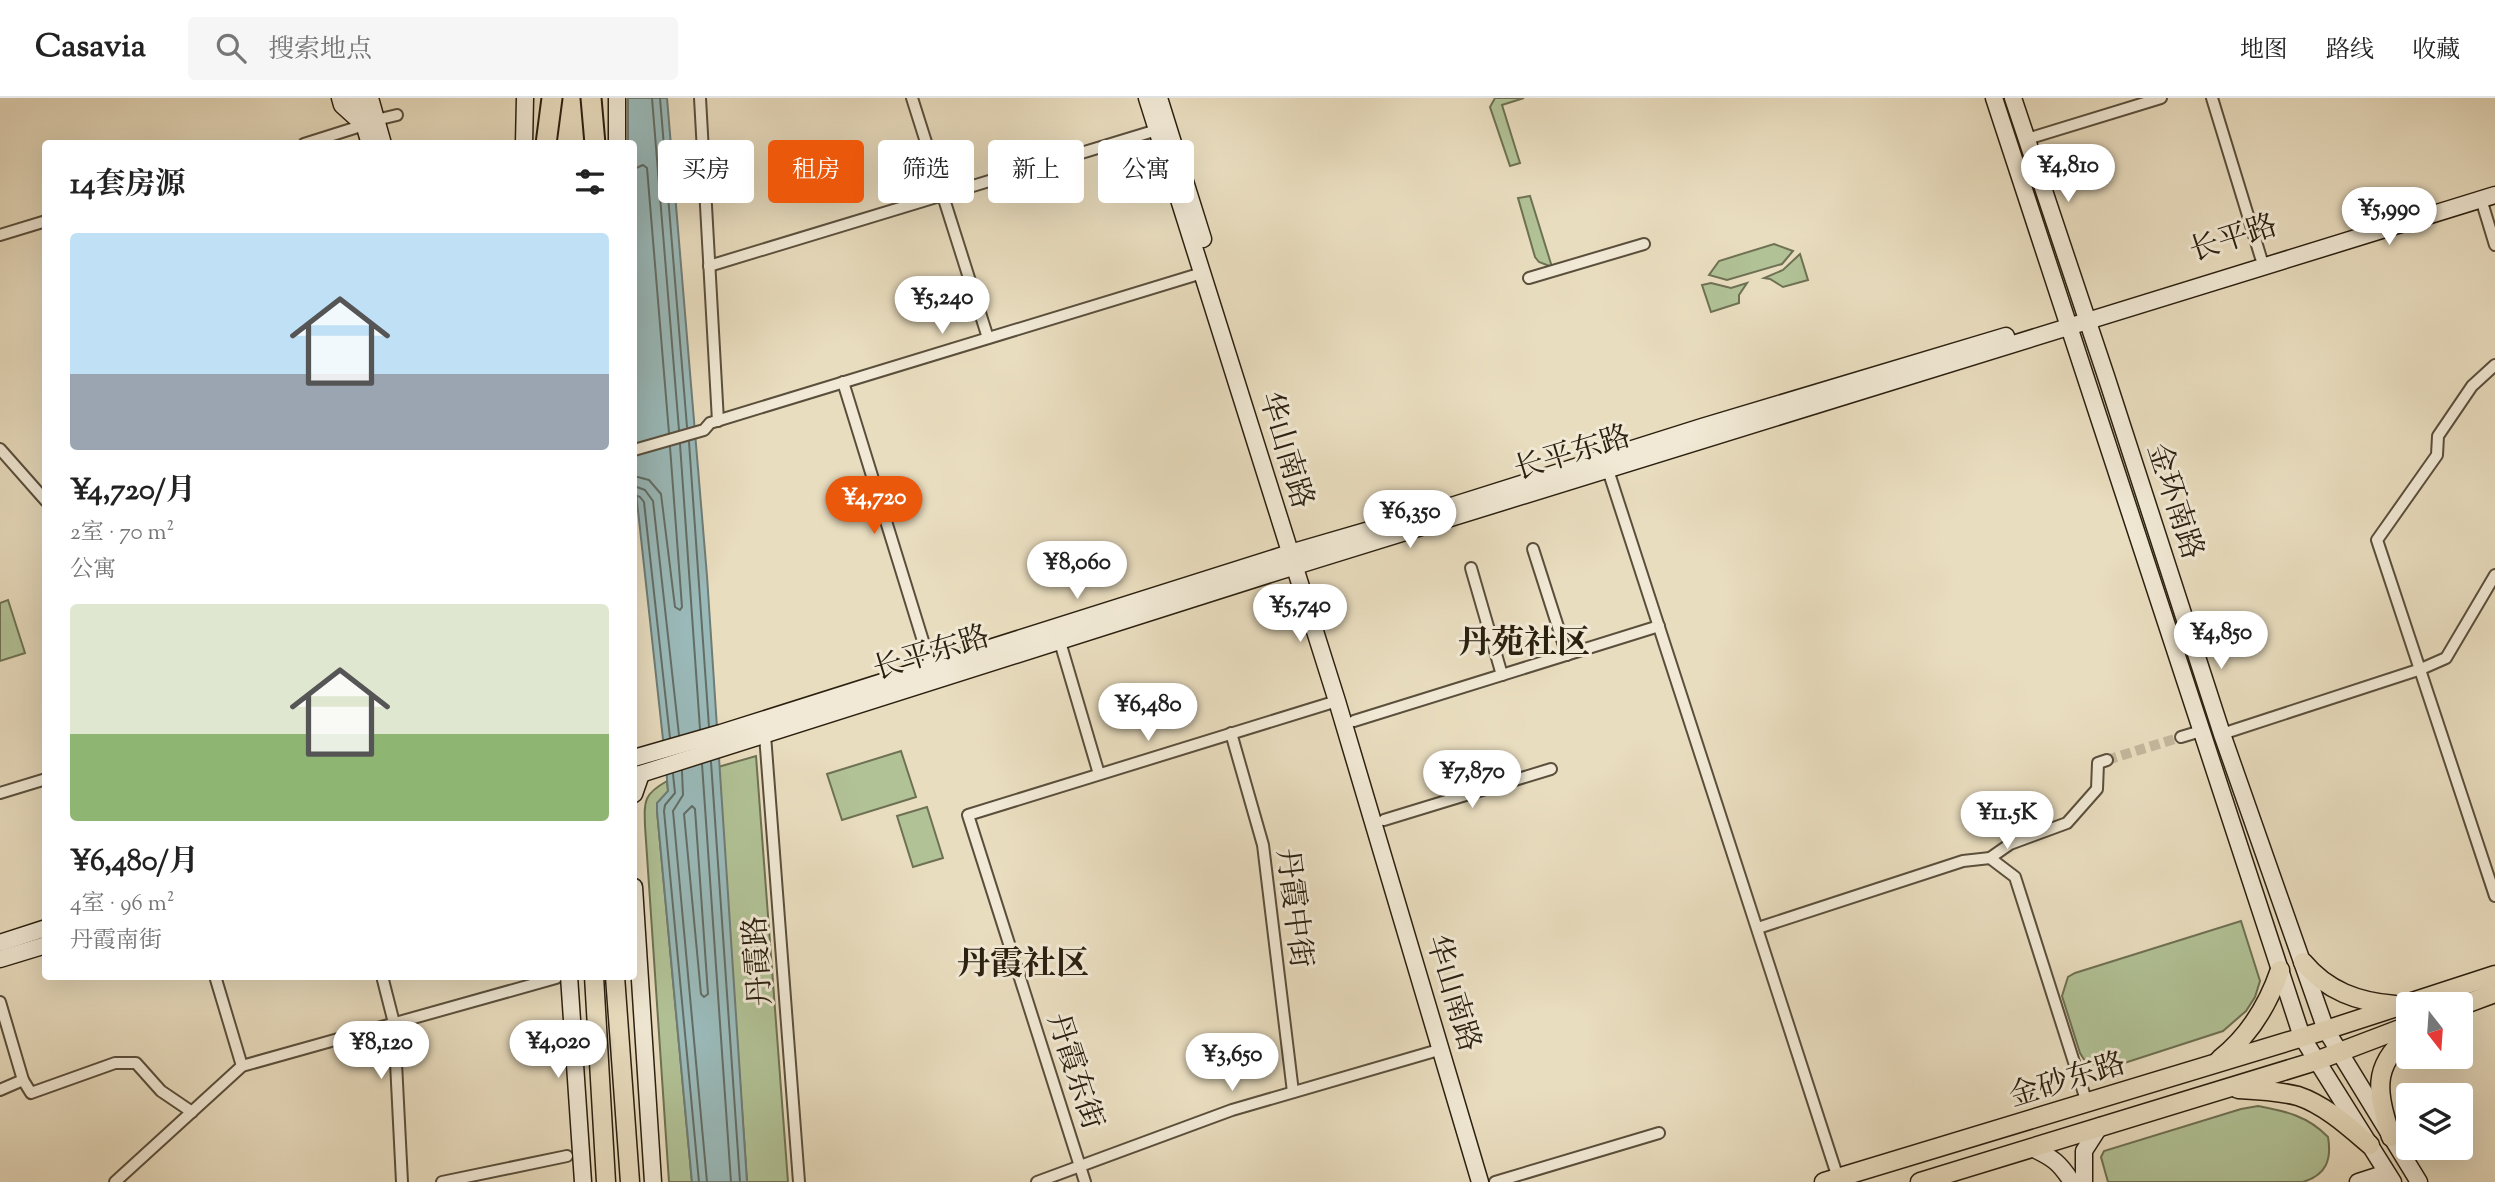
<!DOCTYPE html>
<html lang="zh">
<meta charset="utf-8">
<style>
:root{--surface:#fff;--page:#f6f6f6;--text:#222;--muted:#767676;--line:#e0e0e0;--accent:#ea580c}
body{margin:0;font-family:"Sorts Mill Goudy","Noto Serif SC",serif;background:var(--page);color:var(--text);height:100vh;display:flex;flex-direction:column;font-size:26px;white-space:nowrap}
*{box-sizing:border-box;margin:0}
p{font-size:23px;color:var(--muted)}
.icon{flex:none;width:38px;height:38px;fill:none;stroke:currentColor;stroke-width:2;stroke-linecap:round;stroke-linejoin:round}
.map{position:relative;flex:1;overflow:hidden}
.panel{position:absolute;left:42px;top:42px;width:595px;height:840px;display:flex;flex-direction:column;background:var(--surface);border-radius:7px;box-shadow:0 7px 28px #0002}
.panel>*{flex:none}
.guide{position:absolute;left:658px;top:42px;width:665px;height:63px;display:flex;gap:14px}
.needle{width:46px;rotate:163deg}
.fabs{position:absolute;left:2396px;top:894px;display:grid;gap:14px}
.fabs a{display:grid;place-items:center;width:77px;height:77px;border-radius:7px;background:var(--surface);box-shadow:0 7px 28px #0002;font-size:35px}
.price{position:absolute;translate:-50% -60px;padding:0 16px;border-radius:24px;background:#fff;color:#222;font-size:23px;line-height:46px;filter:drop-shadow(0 2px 4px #0008)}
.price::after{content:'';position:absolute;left:50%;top:42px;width:21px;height:16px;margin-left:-10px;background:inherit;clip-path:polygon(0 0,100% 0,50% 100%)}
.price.selected{background:var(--accent);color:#fff}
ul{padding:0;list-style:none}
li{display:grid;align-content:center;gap:14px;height:371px;padding:0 28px}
li span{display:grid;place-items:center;height:217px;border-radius:7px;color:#555}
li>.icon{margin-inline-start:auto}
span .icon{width:126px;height:126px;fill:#fffc;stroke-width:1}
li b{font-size:30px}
h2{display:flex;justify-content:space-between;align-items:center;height:84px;padding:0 28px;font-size:30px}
.chip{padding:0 24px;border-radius:7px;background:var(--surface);box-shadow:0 7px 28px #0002;font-size:24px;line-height:63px}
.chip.selected{background:var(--accent);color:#fff}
header{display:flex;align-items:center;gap:42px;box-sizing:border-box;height:98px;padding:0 35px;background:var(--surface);border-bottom:2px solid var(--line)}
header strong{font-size:33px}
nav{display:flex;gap:38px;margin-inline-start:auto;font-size:24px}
.search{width:490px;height:63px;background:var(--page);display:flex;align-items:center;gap:18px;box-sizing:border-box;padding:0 24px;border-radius:7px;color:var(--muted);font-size:26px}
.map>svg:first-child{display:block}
.green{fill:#b1c296;stroke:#6e7153;stroke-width:2}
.water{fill:#9ababa;stroke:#6e7c76;stroke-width:2}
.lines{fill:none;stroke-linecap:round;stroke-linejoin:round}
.shore{stroke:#626d65;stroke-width:2}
.street-tunnel{stroke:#c3b79c;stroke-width:10;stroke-dasharray:10 5;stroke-linecap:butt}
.street-casing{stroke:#5a4f3c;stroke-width:14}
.secondary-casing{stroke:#2b2010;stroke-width:19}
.primary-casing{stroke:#2b2010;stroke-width:21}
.highway-casing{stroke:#2b2010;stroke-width:23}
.street{stroke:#f1e9d5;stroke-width:10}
.secondary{stroke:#f1e9d5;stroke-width:16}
.primary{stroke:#e9ddbf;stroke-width:18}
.highway{stroke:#e9ddbf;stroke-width:19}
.labels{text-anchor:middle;stroke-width:6;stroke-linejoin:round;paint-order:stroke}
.street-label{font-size:30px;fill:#2b2010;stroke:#f1e9d5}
.quarter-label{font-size:33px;font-weight:bold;fill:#2b2010;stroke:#f1e9d5}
</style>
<header>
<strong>Casavia</strong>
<div class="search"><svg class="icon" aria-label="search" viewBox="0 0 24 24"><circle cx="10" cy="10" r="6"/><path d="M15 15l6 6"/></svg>搜索地点</div>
<nav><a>地图</a><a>路线</a><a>收藏</a></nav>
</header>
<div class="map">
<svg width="2495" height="1084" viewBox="0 0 2495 1084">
<rect width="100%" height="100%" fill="#e9ddbf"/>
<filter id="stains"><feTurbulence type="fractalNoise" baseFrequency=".00286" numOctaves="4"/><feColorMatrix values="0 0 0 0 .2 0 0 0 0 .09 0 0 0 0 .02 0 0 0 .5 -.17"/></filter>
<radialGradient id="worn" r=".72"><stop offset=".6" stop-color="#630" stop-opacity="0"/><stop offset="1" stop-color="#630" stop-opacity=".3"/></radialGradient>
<g class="green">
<polygon points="1495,0 1524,0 1502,7 1520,65 1510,68 1490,9"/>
<polygon points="1530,98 1552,169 1539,164 1535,159 1518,100"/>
<polygon points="1774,146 1793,153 1782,166 1727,182 1709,177 1719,163"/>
<polygon points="1800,156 1808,182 1783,189 1770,181 1764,180 1783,172"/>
<polygon points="1711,185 1731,190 1747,185 1739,197 1739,205 1711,214 1702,187"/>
<polygon points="8,502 25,555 0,563 0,505"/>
<polygon points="901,653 916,699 842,722 827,676"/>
<polygon points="756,658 788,1084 747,1084 718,669"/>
<path d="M667,683L668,693L657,713L692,1084H669L645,728C644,702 644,696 667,683Z"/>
<polygon points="927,709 943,760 913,769 897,718"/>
<polygon points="2241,823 2260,883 2255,899 2246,913 2223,933 2106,971 2085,963 2080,955 2062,898 2068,879 2075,875"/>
<path d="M2258,1008C2285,1013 2308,1018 2328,1039C2332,1062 2326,1077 2303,1084H2108L2101,1059L2104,1053L2241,1011Z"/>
</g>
<polygon class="water" points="628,0 667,0 707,478 747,1084 692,1084 657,713 657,705 668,693 666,669 634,376 634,46 628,46"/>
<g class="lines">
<g class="shore">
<polyline points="652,0 679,332"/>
<polyline points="660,0 687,329"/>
<polyline points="634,71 643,67 647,70 669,335"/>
<polyline points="689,344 709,629"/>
<polyline points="680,346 700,631"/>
<polyline points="634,378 649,382 661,396 675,509 680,512 682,509 670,349"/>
<polyline points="634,388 645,392 653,403 679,637"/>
<polyline points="634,397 640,399 644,404 670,640"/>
<polyline points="711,664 740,1084"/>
<polyline points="702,666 731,1084"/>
<polyline points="682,673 683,697 673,713 707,1084"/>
<polyline points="673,676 675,695 665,707 664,713 699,1084"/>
<polygon points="692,708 695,711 708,896 704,899 701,896 684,716"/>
</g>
<polyline class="street-tunnel" points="2107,662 2181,639"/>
<g class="street-casing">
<g id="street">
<polyline points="700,0 718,323"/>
<polyline points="912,0 988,240"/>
<polyline points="2212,0 2261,160"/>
<polyline points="376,22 397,17"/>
<polyline points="2027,41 2161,0"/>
<polyline points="304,46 364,27"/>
<polyline points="2481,101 2495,147"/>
<polyline points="0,137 46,123"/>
<polyline points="709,168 1157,32"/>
<polyline points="1529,180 1644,146"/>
<polyline points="2495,267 2472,288 2438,338 2437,357 2377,442 2495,798"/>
<polyline points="843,284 932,572"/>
<polyline points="0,351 46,403"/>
<polyline points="634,352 704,332 710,325 1202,175"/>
<polyline points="1608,372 1838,1080"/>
<polyline points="1533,451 1567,557"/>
<polyline points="1471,470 1502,577"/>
<polyline points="1060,544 1099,676"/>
<polyline points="1354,623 1659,528"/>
<polyline points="1231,635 1263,747 1293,994"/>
<polyline points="2222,636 2421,571 2446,560 2495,477"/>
<polyline points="765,637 799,1084"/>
<polyline points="2181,639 2201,633"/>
<polyline points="0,695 46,681"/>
<polyline points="1384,722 1551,671"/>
<polyline points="1990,760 2010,746 2067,725 2097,691 2098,665 2107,662"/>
<polyline points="1758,830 1963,763 1990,760 2015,779 2087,1005"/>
<polyline points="215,878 242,968"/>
<polyline points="382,878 394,925 402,1084"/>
<polyline points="0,904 23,982 0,992"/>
<polyline points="23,982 31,995 115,965 136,965 161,993 192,1014"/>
<polyline points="115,1084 242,968 556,880"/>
<polyline points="442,1084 567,1058"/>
<polyline points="1037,1084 1232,1012 1442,951"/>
<polyline points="1085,1084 968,717 1337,603"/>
<polyline points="1495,1084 1659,1035"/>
</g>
</g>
<g class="secondary-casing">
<g id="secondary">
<polyline points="340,0 342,7 364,27"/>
<polyline points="356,0 370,46"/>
<polyline points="370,0 383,46"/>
<polyline points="617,0 617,46"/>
<polyline points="1147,0 1337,603 1480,1084"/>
<polyline points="1159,0 1203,141"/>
<polyline points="1994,0 2302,939 2393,1084"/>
<polyline points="2013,0 2106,278 2222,636 2326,932 2419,1084"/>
<polyline points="524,46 525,0"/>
<polyline points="634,660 721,635 1290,455 1445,410 1702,329 2006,238"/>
<polyline points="634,678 1305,465 2495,97"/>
<polyline points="634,696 641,676"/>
<polyline points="634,789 653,1084"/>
<polyline points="0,845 46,830"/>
<polyline points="0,861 46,847"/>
<polyline points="569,878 583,1084"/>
<path d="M2032,1050C2053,1060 2059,1064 2072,1084"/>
<polyline points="2084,1084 2084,1053 2100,1028"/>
<polyline points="2358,1084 2386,1075"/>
</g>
</g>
<g class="primary-casing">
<g id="primary">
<path d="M2303,864C2327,893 2358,904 2395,907"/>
<polyline points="594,878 606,1084"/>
<polyline points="615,878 630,1084"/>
<polyline points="2460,908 2495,895"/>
<path d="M2220,961C2249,938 2268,907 2280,872"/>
<path d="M2238,991C2258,992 2279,993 2298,998C2325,1007 2349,1029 2370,1047"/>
<path d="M2391,1039C2378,996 2370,970 2408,938"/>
<polyline points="1824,1084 2326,932 2495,877"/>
<polyline points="1920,1084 2316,963 2408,928"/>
</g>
</g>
<g class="highway-casing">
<g id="highway">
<polyline points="591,0 595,46"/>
<polyline points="546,46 552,0"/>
</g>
</g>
<use href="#street" class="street"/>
<use href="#secondary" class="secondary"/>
<use href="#primary" class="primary"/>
<use href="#highway" class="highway"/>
</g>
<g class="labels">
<g class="street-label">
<text transform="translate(2233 139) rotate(-18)" y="10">长平路</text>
<text transform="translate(1287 352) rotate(73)" y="10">华山南路</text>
<text transform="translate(1572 354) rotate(-17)" y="10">长平东路</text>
<text transform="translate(2176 403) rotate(72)" y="10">金环南路</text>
<text transform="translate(931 554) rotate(-17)" y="10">长平东路</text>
<text transform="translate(1295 810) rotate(83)" y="10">丹霞中街</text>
<text transform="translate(757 863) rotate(-94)" y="10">丹霞路</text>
<text transform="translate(1454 895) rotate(73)" y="10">华山南路</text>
<text transform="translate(1076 973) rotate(72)" y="10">丹霞东街</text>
<text transform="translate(2067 981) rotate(-17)" y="10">金砂东路</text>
</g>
<g class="quarter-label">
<text x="1524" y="555">丹苑社区</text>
<text x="1023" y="876">丹霞社区</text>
</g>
</g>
<rect width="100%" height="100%" filter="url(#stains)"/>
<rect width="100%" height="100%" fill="url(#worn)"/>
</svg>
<div class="fabs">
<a><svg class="needle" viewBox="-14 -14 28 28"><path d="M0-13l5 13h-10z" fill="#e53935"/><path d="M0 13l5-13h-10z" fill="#767676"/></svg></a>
<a><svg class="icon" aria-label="layers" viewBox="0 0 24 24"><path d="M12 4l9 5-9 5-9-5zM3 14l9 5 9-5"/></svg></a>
</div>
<b class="price" style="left:2068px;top:106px">¥4,810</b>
<b class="price" style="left:2389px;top:149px">¥5,990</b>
<b class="price" style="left:942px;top:238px">¥5,240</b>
<b class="price selected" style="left:874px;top:438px">¥4,720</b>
<b class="price" style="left:1410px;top:452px">¥6,350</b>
<b class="price" style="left:1077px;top:503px">¥8,060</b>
<b class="price" style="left:1300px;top:546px">¥5,740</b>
<b class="price" style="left:2221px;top:573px">¥4,850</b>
<b class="price" style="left:1148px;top:645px">¥6,480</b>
<b class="price" style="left:1472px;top:712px">¥7,870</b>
<b class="price" style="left:2007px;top:753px">¥11.5K</b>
<b class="price" style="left:558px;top:982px">¥4,020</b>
<b class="price" style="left:381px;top:983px">¥8,120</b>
<b class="price" style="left:1232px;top:995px">¥3,650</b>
<div class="guide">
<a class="chip">买房</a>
<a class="chip selected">租房</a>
<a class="chip">筛选</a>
<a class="chip">新上</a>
<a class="chip">公寓</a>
</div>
<section class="panel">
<h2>14套房源<svg class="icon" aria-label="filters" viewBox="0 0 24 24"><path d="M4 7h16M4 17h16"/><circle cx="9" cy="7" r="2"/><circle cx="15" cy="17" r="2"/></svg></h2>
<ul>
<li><span style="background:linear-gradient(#bfe0f5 65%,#9aa5b1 0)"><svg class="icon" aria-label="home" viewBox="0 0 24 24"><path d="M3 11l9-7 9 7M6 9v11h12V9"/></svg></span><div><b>¥4,720/月</b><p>2室 · 70 m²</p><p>公寓</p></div></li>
<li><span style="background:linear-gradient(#dfe7d0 60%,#8fb573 0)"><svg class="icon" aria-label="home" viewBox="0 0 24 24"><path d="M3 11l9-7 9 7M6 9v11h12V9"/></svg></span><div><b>¥6,480/月</b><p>4室 · 96 m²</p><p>丹霞南街</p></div></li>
</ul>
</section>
</div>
